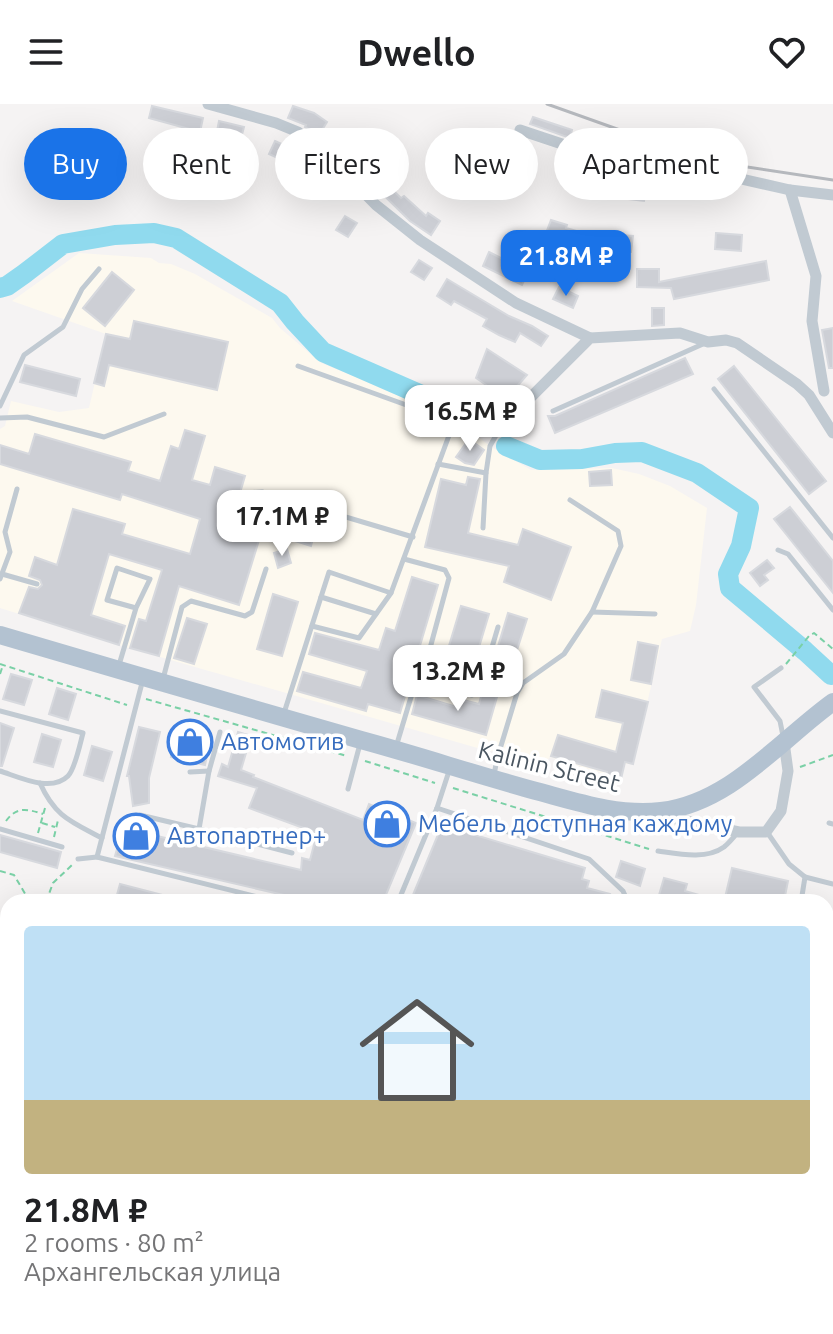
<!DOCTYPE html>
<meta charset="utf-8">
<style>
:root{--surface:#fff;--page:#f2f2f2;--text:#202124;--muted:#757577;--line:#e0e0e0;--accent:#1a73e8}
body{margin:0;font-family:Ubuntu,sans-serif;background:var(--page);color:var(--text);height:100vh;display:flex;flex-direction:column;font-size:30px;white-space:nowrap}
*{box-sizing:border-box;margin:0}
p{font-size:26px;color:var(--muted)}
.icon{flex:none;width:44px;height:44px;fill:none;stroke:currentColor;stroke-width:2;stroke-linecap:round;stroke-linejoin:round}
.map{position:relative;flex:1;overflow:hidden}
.panel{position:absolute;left:0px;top:790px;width:834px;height:440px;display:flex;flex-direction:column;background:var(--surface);border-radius:24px 24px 0 0;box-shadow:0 8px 32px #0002}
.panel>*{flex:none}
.top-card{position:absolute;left:24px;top:24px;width:786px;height:72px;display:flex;gap:16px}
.price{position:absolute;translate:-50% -68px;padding:0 18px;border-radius:16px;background:#fff;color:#222;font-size:26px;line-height:52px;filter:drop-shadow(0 2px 4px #0008)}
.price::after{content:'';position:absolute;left:50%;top:48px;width:24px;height:18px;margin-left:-12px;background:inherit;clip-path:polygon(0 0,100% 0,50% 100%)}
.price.active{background:var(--accent);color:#fff}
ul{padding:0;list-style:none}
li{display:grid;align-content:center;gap:16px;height:424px;padding:0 24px}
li+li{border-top:2px solid var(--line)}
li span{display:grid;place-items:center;height:248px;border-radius:8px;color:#555}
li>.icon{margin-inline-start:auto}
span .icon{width:144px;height:144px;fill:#fffc;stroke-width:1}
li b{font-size:34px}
.pill{padding:0 28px;border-radius:36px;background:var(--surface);box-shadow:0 8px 32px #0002;font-size:28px;line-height:72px}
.pill.active{background:var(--accent);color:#fff}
header{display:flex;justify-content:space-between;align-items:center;height:104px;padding:0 24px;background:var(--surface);font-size:36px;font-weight:700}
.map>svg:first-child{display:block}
.commercial{fill:#fdf9ef}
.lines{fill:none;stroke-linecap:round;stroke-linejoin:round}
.river{stroke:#90daee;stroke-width:20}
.building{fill:#cdcfd5;stroke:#d7d9de;stroke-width:2}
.path{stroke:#7ad0a6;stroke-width:2;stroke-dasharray:6 4;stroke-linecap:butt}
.lane{stroke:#c1cad2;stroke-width:5}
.street{stroke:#c1cad2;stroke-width:11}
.primary{stroke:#b3c2d1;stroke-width:18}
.rail{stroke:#b5b8bd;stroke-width:3}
.labels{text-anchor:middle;stroke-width:7;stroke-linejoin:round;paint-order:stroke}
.shop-label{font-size:24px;fill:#366cbe;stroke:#fff;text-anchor:start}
.street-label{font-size:24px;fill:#4a5661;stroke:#fff}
</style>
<header><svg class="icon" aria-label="menu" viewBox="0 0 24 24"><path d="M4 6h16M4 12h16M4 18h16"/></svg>Dwello<svg class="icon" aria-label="heart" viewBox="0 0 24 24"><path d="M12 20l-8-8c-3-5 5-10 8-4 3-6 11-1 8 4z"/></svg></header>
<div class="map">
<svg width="833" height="1230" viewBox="0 0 833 1230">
<rect width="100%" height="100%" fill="#f5f3f3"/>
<polygon class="commercial" points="79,149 151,154 159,159 171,160 195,170 272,214 280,224 321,259 448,310 490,342 531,366 612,364 639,370 670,382 707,404 696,501 690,527 662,535 633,660 625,660 621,675 550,653 545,659 505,647 488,647 129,544 0,504 0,325 5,322 11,297 59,308 89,304 106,230 12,197"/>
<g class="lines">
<g class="river">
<polyline points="0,184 7,182 24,170 63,140 115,131 154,129 176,134 280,199 295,218 323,248 449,303 481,323"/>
<polyline points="506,342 540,356 582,355 615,349 642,348 697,369 749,404 741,442 728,470 730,484 805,547 831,571"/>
</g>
</g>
<g class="building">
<polygon points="152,2 203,14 200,28 149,14"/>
<polygon points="293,2 314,9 327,18 319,31 305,23 306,21 288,14"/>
<polygon points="533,13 572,26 570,34 530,20"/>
<polygon points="219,17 244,23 240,38 216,32"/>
<polygon points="275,37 297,47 296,49 312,57 303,76 291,70 295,62 269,50"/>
<polygon points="369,57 377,66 374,68 401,94 404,92 426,112 428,109 440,117 431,131 410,117 358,66"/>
<polygon points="630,75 647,77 644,97 627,95"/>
<polygon points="345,112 357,119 348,133 336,126"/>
<polygon points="551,116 567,121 566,124 604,135 600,150 576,143 577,139 546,129"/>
<polygon points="716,129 742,131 741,147 715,145"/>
<polygon points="620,131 633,132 631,148 619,147"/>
<polygon points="539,143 559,150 550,177 530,169"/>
<polygon points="489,148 503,155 502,157 528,168 522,181 483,162"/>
<polygon points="419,156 432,164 424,176 411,168"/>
<polygon points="766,157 769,176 674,195 671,184 637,183 637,165 659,165 659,178"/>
<polygon points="112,168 134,186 105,222 83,204"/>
<polygon points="447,175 509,212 532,222 548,232 541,242 520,229 515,238 499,231 483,222 487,215 454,197 451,201 437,192"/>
<polygon points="559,183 578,192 573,204 553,195"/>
<polygon points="652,204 664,204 664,221 652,222"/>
<polygon points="134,217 228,238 217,286 109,261 104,282 94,279 106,230 130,235"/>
<polygon points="833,224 833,264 829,264 822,226"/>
<polygon points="487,245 527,271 506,295 476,274"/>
<polygon points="685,254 693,270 555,329 548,312 555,312"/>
<polygon points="25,261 80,275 76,292 20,278"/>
<polygon points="734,262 826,377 809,390 718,275"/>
<polygon points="185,326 205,332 192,376 210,381 215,363 245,372 230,423 232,429 235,430 239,428 246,406 277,416 279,411 316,423 311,442 266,428 264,420 239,501 179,482 159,552 130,544 139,515 146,517 162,466 109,450 91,511 125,522 119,541 19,509 29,483 38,485 42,481 40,476 29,472 35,453 57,461 73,405 125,420 122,430 190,450 200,415 122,390 120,396 0,360 0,341 29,350 35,330 131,358 128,367 160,377 171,342 179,345"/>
<polygon points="469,335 484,346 474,361 465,359 456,353"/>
<polygon points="611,366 612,381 590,382 589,368"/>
<polygon points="468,373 480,375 468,429 518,441 523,425 571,443 551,496 504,478 509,462 425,443 441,375 466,381"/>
<polygon points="790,403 833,457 833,489 774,415"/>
<polygon points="287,445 291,459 278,464 274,449"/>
<polygon points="767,456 774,464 764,471 768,476 760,482 750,469"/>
<polygon points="412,473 438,481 400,609 368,600 366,607 297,587 303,568 361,584 367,567 309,550 315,529 379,546 386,524 395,527"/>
<polygon points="273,490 298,498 282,552 257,545"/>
<polygon points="461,502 489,510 467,583 439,575"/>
<polygon points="508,509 527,515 508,574 490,569"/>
<polygon points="187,514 207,520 194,560 174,554"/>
<polygon points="638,538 658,542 651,580 631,576"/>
<polygon points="11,570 32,576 24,601 3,595"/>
<polygon points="57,584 76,590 68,616 49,610"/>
<polygon points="602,586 648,598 633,660 625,658 621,675 606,672 607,668 551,652 558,631 616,648 623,619 596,613"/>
<polygon points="482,589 497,593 486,631 412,610 417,591 460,604 463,596 479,600"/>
<polygon points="0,619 14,624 2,662 0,662"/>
<polygon points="139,623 160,628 149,674 149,699 133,702 129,672 127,672"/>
<polygon points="238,628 251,632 241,666 254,671 253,673 363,716 369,700 416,719 383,798 314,798 115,752 123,724 301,766 302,754 310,756 317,729 249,704 257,684 218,672 222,660 228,663"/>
<polygon points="42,630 61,636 53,663 34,658"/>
<polygon points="176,630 210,638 205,661 171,653"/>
<polygon points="92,642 112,648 103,677 84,671"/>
<polygon points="442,721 585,764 582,775 589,777 587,784 610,790 608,798 410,798"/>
<polygon points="0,731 61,748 57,764 0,748"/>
<polygon points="621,757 645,765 640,782 616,773"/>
<polygon points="732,764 788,777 784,797 771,794 770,798 724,798"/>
<polygon points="664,774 687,780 685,787 716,796 715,798 657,798"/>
<polygon points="120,780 178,795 178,798 115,798"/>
</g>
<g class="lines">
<g class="path">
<polyline points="0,560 127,601"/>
<polyline points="786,560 809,532 814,529 833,545"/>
<polyline points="0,570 3,561"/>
<polyline points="146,595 347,652"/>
<polyline points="365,657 435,679"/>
<polyline points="800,663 833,651"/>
<polyline points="453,684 649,745"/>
<path d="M6,717C17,702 27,705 43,710"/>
<polyline points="42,719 55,723"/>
<polyline points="38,729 45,704"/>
<polyline points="54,733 58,716"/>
<polyline points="0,767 14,771 30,798"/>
<polyline points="46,798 53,779 72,761"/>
<polyline points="0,945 8,946"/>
<polyline points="0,963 8,964"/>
</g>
<g class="lane">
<polyline points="298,262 448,316 451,326 391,489 359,534 312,522"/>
<polyline points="714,285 833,434"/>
<polyline points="0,302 24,251 63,223 82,185 99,165"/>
<polyline points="553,307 703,240"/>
<polyline points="0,314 27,313 104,333 164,310"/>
<polyline points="438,360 486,369 490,342 499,326"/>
<polyline points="483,424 486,369"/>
<polyline points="235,425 246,389 262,388 413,433"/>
<polyline points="778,446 788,450 833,506"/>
<polyline points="404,455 445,466 449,474 429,548"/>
<polyline points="2,470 37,480"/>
<polyline points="0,475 10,448 5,428 17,385"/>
<polyline points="321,493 329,468 391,489"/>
<polyline points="592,508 655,510"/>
<polyline points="119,561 136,504 150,475 117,464 107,496 136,504"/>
<polyline points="781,564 754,583 780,617 783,632"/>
<polyline points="143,575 97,753 278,798"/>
<polyline points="163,575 182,503 191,497 245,512 252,508 266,465"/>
<path d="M0,607L83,629C80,640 75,665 68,672C51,689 19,673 0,667"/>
<polyline points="284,609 321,493 376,510"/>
<polyline points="220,628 209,667 199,725 292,749"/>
<polyline points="396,643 414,583 421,577 472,591 482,577 498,523"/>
<polyline points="190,668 209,667"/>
<polyline points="494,671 497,655 517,589 523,579 564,550 592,508 621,442 618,427 570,396"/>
<path d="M40,679C55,713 72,718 102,734"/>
<polyline points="348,685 360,640"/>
<polyline points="437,704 589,755 623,787 628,798"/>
<polyline points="140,711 199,725"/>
<polyline points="829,719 833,720"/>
<polyline points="0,725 62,743"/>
<polyline points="767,728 789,760 805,773 801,798"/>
<path d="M658,747C679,750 706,756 724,743C729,739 734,733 738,728"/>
<polyline points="78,755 97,753"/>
<polyline points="805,773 833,780"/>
<polyline points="398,798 437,704 450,664"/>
<polyline points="826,867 833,868"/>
<polyline points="826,1001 833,1002"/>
<polyline points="0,1031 8,1032"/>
<polyline points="0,1212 8,1213"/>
<polyline points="50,1222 59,1230"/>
<polyline points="767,1230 768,1222"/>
</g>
<g class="street">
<polyline points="208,0 276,19 298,28 328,52 376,101 420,136 516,199 590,234"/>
<polyline points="520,26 577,45 609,45 790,86 833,91"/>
<polyline points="790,86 816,172 812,217 824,287"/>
<polyline points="500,324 590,234 680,229 708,238 726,236 737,239 797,280 809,291 833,329"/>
<polyline points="658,711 739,728 766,728 781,707 788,667 784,638"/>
</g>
<path class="primary" d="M0,531C120,567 241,601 361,636C420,652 477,671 536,687C577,698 618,712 661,707C730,699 779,637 833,598"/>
<g class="rail">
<polyline points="547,0 648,36 734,61 833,76"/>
<polyline points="0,958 8,958"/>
<polyline points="0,989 8,989"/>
<polyline points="0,1005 8,1005"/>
<polyline points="826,1026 833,1026"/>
<polyline points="826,1064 833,1065"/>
<polyline points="0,1065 8,1068"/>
<polyline points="826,1077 833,1078"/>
<polyline points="0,1100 8,1104"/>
<polyline points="0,1138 8,1145"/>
<polyline points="133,1222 172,1230"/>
</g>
</g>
<defs>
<g id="shop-ring" transform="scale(2.3)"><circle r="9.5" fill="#fff" stroke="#3f7fe0" stroke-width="1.5"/><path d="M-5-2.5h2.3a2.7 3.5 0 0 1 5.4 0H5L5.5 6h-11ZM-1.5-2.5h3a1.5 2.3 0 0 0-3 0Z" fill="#3f7fe0"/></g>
</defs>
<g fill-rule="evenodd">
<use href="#shop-ring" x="190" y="638"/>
<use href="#shop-ring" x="387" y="720"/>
<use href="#shop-ring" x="136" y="732"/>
</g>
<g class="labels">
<g class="shop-label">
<text x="221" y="646">Автомотив</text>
<text x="418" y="728">Мебель доступная каждому</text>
<text x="167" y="740">Автопартнер+</text>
</g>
<g class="street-label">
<text transform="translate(549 663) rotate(14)" y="8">Kalinin Street</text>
</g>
</g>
</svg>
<b class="price active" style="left:566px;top:194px">21.8M ₽</b>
<b class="price" style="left:470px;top:349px">16.5M ₽</b>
<b class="price" style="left:282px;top:454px">17.1M ₽</b>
<b class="price" style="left:458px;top:609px">13.2M ₽</b>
<div class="top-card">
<a class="pill active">Buy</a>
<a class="pill">Rent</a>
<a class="pill">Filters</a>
<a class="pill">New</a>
<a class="pill">Apartment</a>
</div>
<section class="panel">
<ul>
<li><span style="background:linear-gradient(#bfe0f5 70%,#c2b280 0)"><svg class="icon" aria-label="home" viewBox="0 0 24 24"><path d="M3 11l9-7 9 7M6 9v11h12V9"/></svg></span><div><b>21.8M ₽</b><p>2 rooms · 80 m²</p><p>Архангельская улица</p></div></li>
</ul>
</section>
</div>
